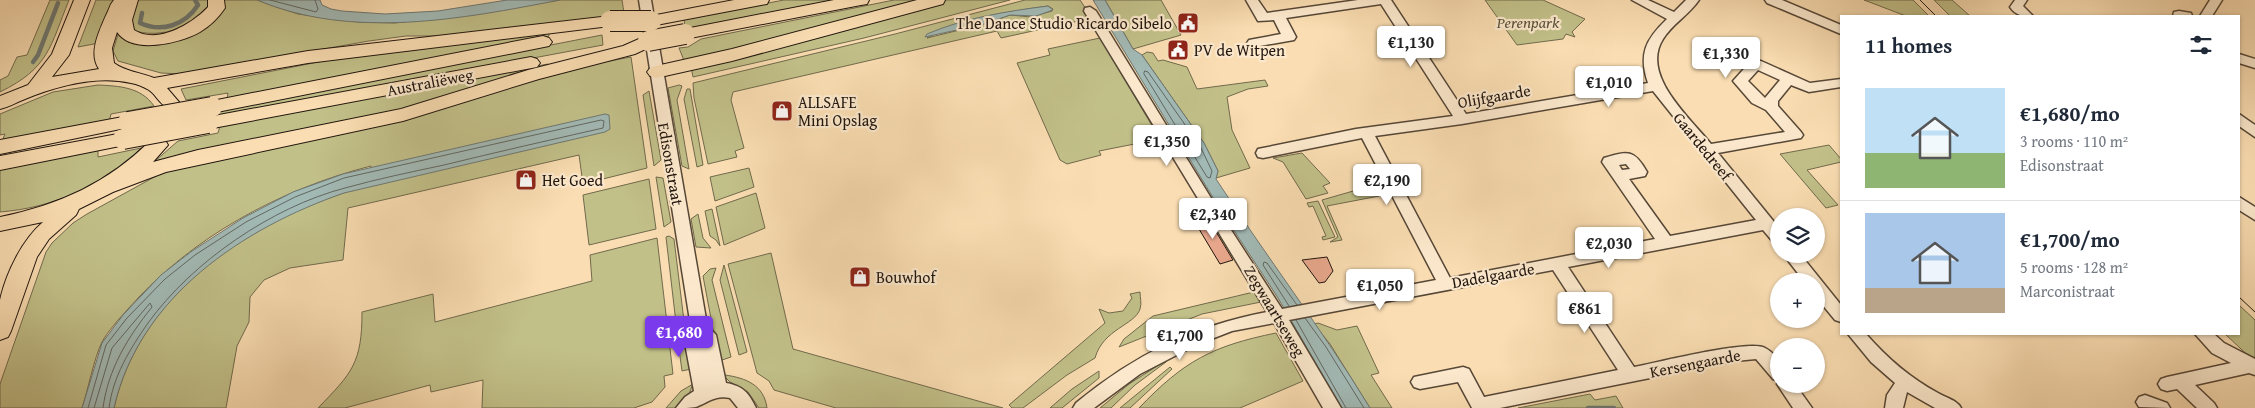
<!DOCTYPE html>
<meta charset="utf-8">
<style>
:root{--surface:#fff;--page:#f2f2f3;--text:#1f2937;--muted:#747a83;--line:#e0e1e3;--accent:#7c3aed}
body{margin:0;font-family:"Gentium Book Plus",serif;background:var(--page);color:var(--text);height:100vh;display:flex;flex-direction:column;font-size:19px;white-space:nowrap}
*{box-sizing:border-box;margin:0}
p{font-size:16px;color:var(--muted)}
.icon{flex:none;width:28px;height:28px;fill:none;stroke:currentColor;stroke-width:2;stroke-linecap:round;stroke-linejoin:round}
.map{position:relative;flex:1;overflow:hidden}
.details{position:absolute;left:1840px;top:15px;width:400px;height:320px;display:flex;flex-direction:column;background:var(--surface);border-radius:0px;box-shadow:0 1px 4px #0004}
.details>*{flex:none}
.controls{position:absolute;left:1770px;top:208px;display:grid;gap:10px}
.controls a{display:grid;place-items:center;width:55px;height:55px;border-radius:50%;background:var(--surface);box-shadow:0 1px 4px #0004;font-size:25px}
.price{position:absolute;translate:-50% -42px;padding:0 11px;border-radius:5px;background:#fff;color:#222;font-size:16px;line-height:32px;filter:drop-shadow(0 1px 2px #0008)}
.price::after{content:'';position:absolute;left:50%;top:30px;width:15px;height:11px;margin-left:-8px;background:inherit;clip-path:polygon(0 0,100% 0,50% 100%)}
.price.selected{background:var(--accent);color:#fff}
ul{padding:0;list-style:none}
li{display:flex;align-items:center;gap:15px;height:125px;padding:0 25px}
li+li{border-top:1px solid var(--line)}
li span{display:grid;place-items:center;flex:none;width:140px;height:100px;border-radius:0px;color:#555}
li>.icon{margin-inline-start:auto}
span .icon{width:60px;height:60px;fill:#fffc;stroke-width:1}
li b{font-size:21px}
h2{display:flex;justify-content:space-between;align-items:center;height:60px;padding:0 25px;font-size:21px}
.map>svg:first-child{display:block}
.green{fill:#c2c089;stroke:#716a4c;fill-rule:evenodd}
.water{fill:#a2bab6;stroke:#6e7873}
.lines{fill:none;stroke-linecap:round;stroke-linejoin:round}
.shore{stroke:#616862;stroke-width:1}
.stream{stroke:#6e7873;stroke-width:4.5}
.building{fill:#e9a88d;stroke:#20150e}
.minor-casing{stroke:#564737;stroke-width:3}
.major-casing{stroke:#20150e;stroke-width:2}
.minor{fill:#fce9cd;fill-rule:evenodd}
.major{fill:#faddb2;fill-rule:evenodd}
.tram{stroke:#20150e;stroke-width:1}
.major-bridge-casing{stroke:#20150e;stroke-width:22;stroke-linecap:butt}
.major-bridge{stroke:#faddb2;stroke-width:20}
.labels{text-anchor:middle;stroke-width:4.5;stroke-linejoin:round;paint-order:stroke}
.park-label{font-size:16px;font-style:italic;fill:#595139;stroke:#fce9cd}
.poi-label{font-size:16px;fill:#20150e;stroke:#fce9cd;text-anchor:start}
.street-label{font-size:16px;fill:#20150e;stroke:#fce9cd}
</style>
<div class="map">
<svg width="2255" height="408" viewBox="0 0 2255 408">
<rect width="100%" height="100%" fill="#faddb2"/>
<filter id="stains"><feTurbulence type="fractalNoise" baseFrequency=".004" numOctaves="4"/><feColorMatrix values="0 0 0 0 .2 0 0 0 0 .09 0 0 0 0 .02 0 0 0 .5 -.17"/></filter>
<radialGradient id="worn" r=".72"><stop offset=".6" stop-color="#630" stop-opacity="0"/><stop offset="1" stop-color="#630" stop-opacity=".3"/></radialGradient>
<g class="green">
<path d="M50,0H69C50,47 49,68 0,92V80L8,76L17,57L27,55Z"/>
<polygon points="96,0 115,0 99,43 78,47"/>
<path d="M137,0H209C207,27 155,40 133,30L130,23Z"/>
<polygon points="223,0 257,0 298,14 359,22 395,23 476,14 560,0 622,0 624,13 600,18 447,36 406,36 369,41 182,74 161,73 118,61 113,51 119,31 167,41"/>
<polygon points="784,0 841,0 685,29 684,19"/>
<polygon points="894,0 929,0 685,63 679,48 688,47 701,39"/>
<polygon points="946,0 1010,0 864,38 693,77 691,67"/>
<path d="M1025,0H1080L1092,18L1001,38L997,31L733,92L731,100L744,148L735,151L737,157L708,164L694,98L693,83L895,34ZM1048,6L1053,9L1052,11L1031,17L1010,15L984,24L927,38C965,19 1006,12 1048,6Z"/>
<polygon points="1105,0 1161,0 1181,35 1133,49"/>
<polygon points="1485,0 1543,0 1585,19 1572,32 1575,37 1566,34 1563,39 1517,45"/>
<polygon points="1864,0 1913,0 1929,16 1906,16"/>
<polygon points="1934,0 1952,0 1970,16 1950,16"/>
<polygon points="550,33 548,37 227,99 228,93 186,100 181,89 349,56"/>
<polygon points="602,35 603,45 211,118 213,111"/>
<polygon points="1100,38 1160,139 1099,151 1101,155 1067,164 1060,160 1017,63 1050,55 1048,49"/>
<polygon points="1147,52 1153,53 1158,61 1163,60 1187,67 1197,89 1265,80 1268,86 1248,89 1227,97 1232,130 1250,168 1216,178 1218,171 1204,143 1142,55"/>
<path d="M631,57L647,168L583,184L579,155L348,208L343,260L290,268L264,280L250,297L249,322L237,346L226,408H114C140,290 257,217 366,186L371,166C280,189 190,238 128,309C119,319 108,331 102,342C94,358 88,390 82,408H0V384L46,252L52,243L73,223L87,214L167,170L482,94L604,62Z"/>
<path d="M548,64L549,66C491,80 436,102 378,116C305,134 229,146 155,161L178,141L218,133L220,126Z"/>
<path d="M98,85C119,86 141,87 154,106L111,114L109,122L2,141L5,134L0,135V114L53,92Z"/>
<polygon points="679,85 682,86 677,100 689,169 682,166 668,88"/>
<polygon points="687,89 690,89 703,165 697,167 684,99"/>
<polygon points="649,91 661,160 654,166 643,95"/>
<polygon points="1829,145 1841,159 1841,162 1807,170 1838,205 1826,208 1780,154"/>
<path d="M141,148C104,186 52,208 0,212V169L98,150V157Z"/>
<polygon points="1302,153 1330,183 1323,186 1328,193 1306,199 1283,162 1273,158"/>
<polygon points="749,168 754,187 715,201 710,177"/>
<polygon points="656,177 663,178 671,222 664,227"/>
<polygon points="649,179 656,229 589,245 583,195"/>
<polygon points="1374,185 1379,196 1327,206 1342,240 1330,242 1338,237 1322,200"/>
<polygon points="756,193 765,228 724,245 716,207"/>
<polygon points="1318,201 1335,237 1323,240 1322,237 1326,236 1313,206 1309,207 1307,203"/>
<polygon points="712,209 720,246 716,240 710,236 705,211"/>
<polygon points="698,214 703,238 711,248 696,247 691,219"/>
<polygon points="669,236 674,239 684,321 676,323 666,237"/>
<path d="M657,238L673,374L664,376L665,387L652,402L634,408H482L483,380L431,392L430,385L345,408H318C352,373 362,363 362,312L433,294L435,322L592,281L590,255Z"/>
<polygon points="771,253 793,349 1003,408 836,408 774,390 769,381 757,373 728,264"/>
<polygon points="724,265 747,352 739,355 720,280"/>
<polygon points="716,268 712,280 731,357 719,361 703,276 710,269"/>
<polygon points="1258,291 1261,302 1202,314 1119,347 1124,339 1153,316"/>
<path d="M1140,292C1140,298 1142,303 1140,309C1135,325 1103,329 1095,358L1067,375L1023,408H1012L1009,405L1105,323L1099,309L1109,313L1123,311L1132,298L1130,294Z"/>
<polygon points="2239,305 2255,320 2255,362 2225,334 2239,334"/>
<polygon points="1318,323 1337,330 1357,326 1379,373 1371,375 1392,408 1370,408 1330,344 1314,324"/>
<path d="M1276,333L1303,381L1240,408H1139C1184,361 1212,346 1276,333Z"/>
<polygon points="687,339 691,369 682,371 678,342"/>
<polygon points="1165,361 1166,362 1135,385 1111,408 1100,408 1129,384"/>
<polygon points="1170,367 1172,369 1130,408 1120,408"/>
<polygon points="1099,371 1099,378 1062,408 1050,408 1072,389"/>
<path d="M725,375C746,378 764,385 767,408H759L748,392L730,382L724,376Z"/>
<polygon points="693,384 689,394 676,408 666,408 681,391"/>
<polygon points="1590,394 1595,400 1616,396 1623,408 1518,408"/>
</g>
<g class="water">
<path d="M257,0H320L322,5L331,9L342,11L385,14L438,11L507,0H560C462,19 352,40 257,0Z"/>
<path d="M1093,0H1105L1133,49L1142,55L1204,143L1218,171L1216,179C1266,256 1322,329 1370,408H1342L1278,298L1220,209Z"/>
<path d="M1048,6L1053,10L1036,16L1010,15L984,24L925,37L927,34C964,18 1008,11 1048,6Z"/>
<path d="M605,114L609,115L610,129L605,132L344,193C243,228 139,297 114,408H82L102,343L123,315L161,275L192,251L243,218L293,192L343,174Z"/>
</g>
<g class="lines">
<g class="shore">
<polyline points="270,0 316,12 318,9 315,0"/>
<polygon points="1145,71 1148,72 1200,146 1212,171 1210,178 1207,177 1144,74"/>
<polyline points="1289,306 1263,265 1264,262 1267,263 1297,305"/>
<polyline points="1305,318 1326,347 1364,408"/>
<polyline points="1296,320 1346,408"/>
<path d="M88,408L106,345L127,318L165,279L195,255L246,222L295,197L344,178L601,120L604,121L603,128C550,140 497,152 444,165C411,172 377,179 345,188C272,207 192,262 148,323C130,349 113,376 109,408"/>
<path d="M94,408L112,348L150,303L152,307C128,337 108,369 103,408"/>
</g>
<g class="stream">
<path d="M142,13L140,23C162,33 185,25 198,5L195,0"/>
<polyline points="33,62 38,55 58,3"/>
<polyline points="1588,408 1614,408"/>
</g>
</g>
<g class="building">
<polygon points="1206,215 1233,260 1220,264 1193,219"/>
<polygon points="1327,257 1333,271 1325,282 1319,283 1302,260"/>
</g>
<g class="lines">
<g class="minor-casing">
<g id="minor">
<path d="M639,0H651L707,325L716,335L726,383C743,386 749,393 756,408H738L730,398C715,395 709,402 696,407C691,408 682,408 676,408L685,397L694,391L684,338L691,327Z"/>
<path d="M1246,0H1258L1267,13L1358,0H1391L1466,114L1648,83C1638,54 1646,39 1667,19L1632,0H1648L1674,12L1686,0H1699C1689,15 1672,24 1663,39C1640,75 1690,118 1711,144L1785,132L1766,110L1752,103L1733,81L1751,61H1761L1810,83L1841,79V87L1809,92L1791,85L1778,101V106L1801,132L1803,135L1801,138L1718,153L1779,228V245L1774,243L1763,230L1568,267L1634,367C1656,363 1750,339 1765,348C1780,356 1779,366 1779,381L1773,379L1756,359L1735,361L1500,408H1472L1458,382L1420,389L1414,387L1411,382L1414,377L1463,367L1469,369L1484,397L1618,370L1553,270L1289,320L1341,408H1323L1274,323L1232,331L1196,345L1140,374L1094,408H1073L1076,403C1134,355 1193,326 1267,312L1084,11L1085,8L1090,7L1096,11L1222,216L1282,309L1436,280L1362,138L1263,158L1258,157L1256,153L1258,149L1263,148L1356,129L1453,116L1381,4L1286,18L1296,37L1294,40L1254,47L1247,43L1249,40L1281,34L1274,20L1258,21ZM1758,70L1780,80L1765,98L1748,81ZM1653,91L1756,220L1670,236L1629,179L1645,176L1647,172C1634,149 1628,151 1604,158L1602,162L1655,239L1450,278L1375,136L1462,124ZM1626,164L1630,169L1622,170L1619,165Z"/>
<polygon points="1765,0 1782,0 1841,25 1841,34 1767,3"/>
<path d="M2015,0H2027L2023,6L2033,16C2023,16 2016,16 2010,7Z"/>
<polygon points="2210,0 2222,0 2212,16 2200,16"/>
<polygon points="2179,11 2191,13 2192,16 2173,16 2174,12"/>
<polygon points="2239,54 2255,59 2255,68 2239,63"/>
<polygon points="2239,114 2255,125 2255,137 2239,126"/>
<polygon points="2239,197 2255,207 2255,220 2239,210"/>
<polygon points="1783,254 1800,254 1841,305 1841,322 1835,320 1816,297 1816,281 1804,281"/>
<path d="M1848,334H1866C1887,358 1910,378 1938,393C1946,398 1957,400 1961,408H1935L1907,392L1903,408H1885L1887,395L1895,383L1871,362Z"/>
<polygon points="2195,334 2214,334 2224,343 2255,359 2255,375 2249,373 2195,385 2214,403 2217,408 2197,408 2177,389 2167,391 2161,389 2158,384 2161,379 2167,377 2231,363 2212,353"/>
<polygon points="1779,381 1779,384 1795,384 1812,408 1793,408 1777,384"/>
<polygon points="2145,395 2167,403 2170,408 2139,407 2136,402 2139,397"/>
</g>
</g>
<g class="major-casing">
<g id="major">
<path d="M74,0H90L69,55L52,77L99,69C86,51 104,22 111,4L114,0H138L132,20L134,30C157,45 192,24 208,7V0H224L225,8C219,17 210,26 200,32C181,43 132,55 117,32L112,48L114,63C126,72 140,72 154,78L308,51L610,16L616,17L619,21L616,25L610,26L308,63L167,88L179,102L177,106C161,111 160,98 149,90C144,87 137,84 131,83C97,75 57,86 25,99C17,102 9,107 0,109V96L28,85L52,54Z"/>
<polygon points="734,0 769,0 767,4 761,5 651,26 645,25 642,21 645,17 651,16"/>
<polygon points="834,0 869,0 867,4 861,5 685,39 679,38 676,34 679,30 685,29"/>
<polygon points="917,0 945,0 943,4 732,61 656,78 650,76 647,72 650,68 656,66 732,49"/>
<path d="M648,35L654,37L657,41L654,45L635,54L539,79L403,121L166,172L113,192L79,209L76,215L49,239L37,257L11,331L8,337L0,340C0,327 0,312 0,300C6,273 22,240 43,222L0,231V217C59,205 108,183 151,140L158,138L165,140L168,145L153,162L198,150L401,109L528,70L623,46Z"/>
<polygon points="543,36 549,38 552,42 549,46 212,113 205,111 203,107 205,103 212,101"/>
<polygon points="531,57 537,59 540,63 537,67 208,129 201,127 199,123 201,119 208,117"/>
<polygon points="128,116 135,118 137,122 135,126 0,154 0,140"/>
<polygon points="123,133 130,134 133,139 130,144 0,170 0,156"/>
</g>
</g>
<use href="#minor" class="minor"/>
<use href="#major" class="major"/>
<g class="tram">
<polyline points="1920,0 1936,16"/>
<polyline points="2239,297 2255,312"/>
</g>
<g class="major-bridge-casing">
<g id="major-bridge">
<polyline points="610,21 651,21"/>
<polyline points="648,41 685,34"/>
<polyline points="128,122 212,107"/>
<polyline points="123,139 208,123"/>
</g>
</g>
<use href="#major-bridge" class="major-bridge"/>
</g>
<defs>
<g id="civic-square" transform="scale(1.125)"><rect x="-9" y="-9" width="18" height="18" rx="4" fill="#8f2418" stroke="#fce9cd"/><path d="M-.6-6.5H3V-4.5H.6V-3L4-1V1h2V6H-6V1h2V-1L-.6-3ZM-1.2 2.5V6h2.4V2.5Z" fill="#fff"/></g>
<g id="shop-square" transform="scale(1.125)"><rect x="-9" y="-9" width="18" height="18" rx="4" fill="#8f2418" stroke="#fce9cd"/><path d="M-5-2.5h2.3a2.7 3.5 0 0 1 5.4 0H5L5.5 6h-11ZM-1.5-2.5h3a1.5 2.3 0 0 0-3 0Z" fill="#fff"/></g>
</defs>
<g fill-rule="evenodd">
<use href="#civic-square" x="1188" y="23"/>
<use href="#civic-square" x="1178" y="50"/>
<use href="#shop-square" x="782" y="111"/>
<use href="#shop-square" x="526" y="180"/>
<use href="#shop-square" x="860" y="277"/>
</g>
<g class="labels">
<g class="park-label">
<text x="1528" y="28">Perenpark</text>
</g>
<g class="poi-label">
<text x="1172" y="29" text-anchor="end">The Dance Studio Ricardo Sibelo</text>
<text x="1194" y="56">PV de Witpen</text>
<text x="798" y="108">ALLSAFE<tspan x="798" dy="18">Mini Opslag</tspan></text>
<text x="542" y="186">Het Goed</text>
<text x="876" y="283">Bouwhof</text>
</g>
<g class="street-label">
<text transform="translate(430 82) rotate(-11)" y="6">Australiëweg</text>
<text transform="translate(1494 96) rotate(-10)" y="6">Olijfgaarde</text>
<text transform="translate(1703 146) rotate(51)" y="6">Gaardedreef</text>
<text transform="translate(671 164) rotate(80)" y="6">Edisonstraat</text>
<text transform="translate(1493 275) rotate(-10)" y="6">Dadelgaarde</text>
<text transform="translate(1275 311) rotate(59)" y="6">Zegwaartseweg</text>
<text transform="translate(1695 363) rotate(-11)" y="6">Kersengaarde</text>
</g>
</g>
<rect width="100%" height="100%" filter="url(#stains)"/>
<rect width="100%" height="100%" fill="url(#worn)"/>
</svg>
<div class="controls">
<a><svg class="icon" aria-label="layers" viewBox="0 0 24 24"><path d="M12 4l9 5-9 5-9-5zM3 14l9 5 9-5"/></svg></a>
<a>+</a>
<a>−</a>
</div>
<b class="price" style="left:1411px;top:68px">€1,130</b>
<b class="price" style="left:1726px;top:79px">€1,330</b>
<b class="price" style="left:1609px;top:108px">€1,010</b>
<b class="price" style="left:1167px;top:167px">€1,350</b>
<b class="price" style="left:1387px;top:206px">€2,190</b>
<b class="price" style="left:1213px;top:240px">€2,340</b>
<b class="price" style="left:1609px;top:269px">€2,030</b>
<b class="price" style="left:1380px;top:311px">€1,050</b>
<b class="price" style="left:1585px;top:334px">€861</b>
<b class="price selected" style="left:679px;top:358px">€1,680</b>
<b class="price" style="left:1180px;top:361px">€1,700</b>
<section class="details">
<h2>11 homes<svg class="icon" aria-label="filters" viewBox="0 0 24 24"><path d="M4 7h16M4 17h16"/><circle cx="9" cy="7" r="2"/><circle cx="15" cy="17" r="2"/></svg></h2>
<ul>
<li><span style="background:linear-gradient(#bfe0f5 65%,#8fb573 0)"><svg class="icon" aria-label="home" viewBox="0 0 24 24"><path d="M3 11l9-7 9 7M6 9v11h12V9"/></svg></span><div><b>€1,680/mo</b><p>3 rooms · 110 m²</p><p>Edisonstraat</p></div></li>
<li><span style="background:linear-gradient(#a9c7e8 75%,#b9a48a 0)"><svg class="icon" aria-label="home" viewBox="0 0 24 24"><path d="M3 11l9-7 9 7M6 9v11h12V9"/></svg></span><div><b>€1,700/mo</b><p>5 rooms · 128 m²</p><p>Marconistraat</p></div></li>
</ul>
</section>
</div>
